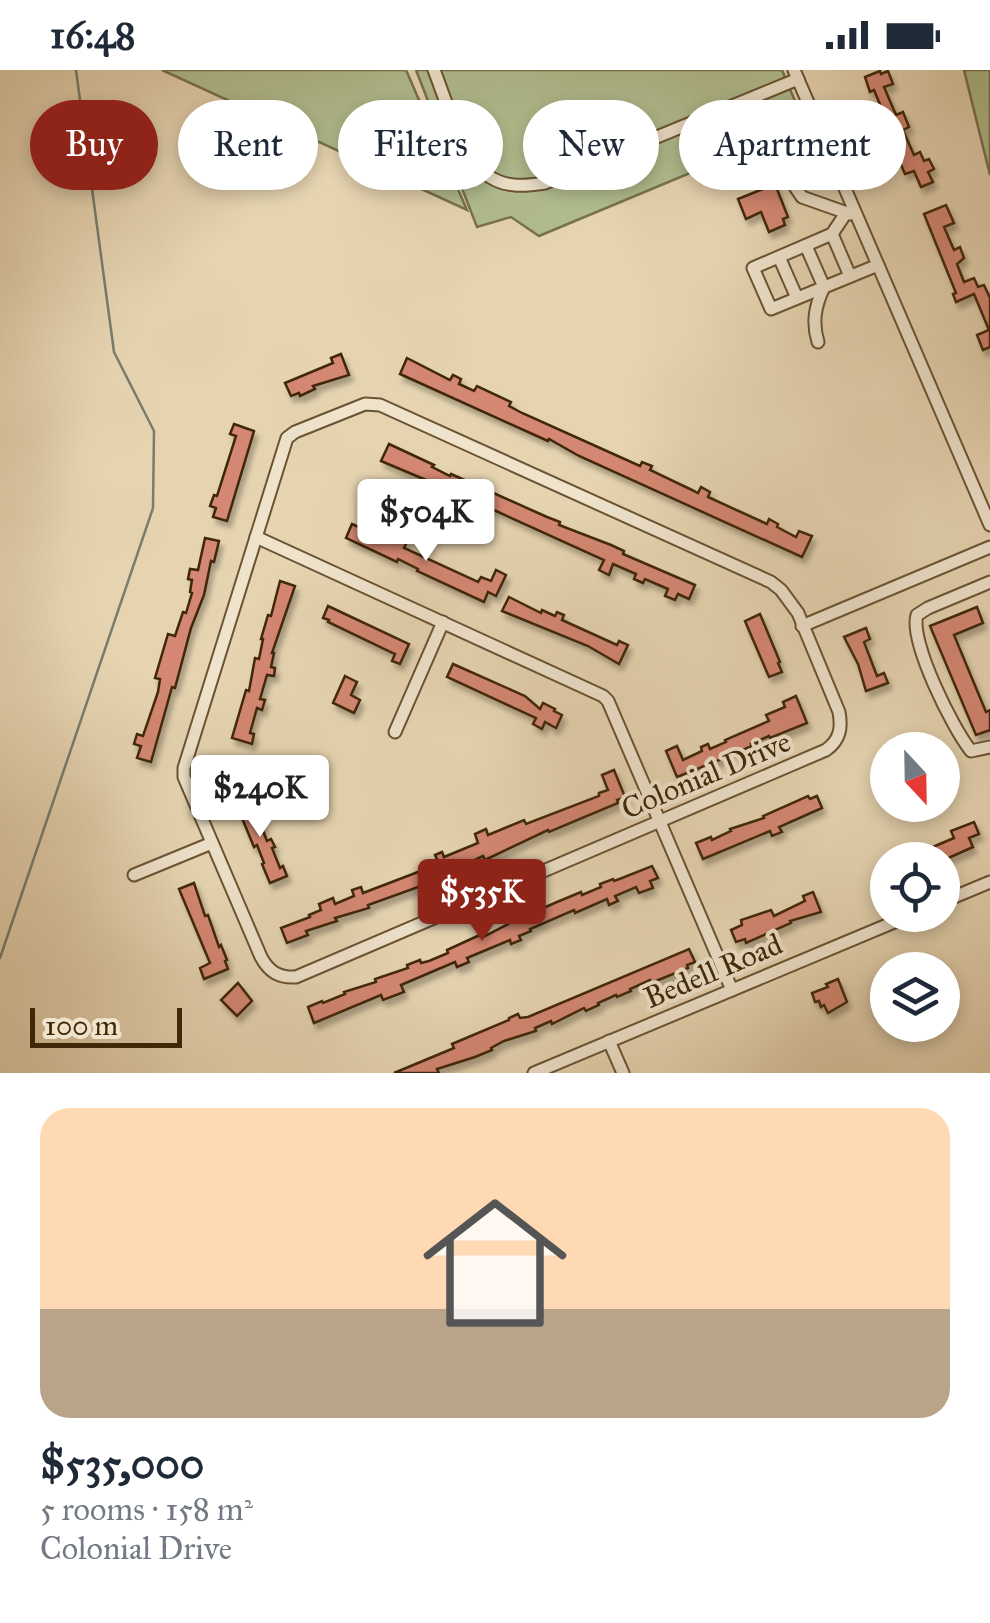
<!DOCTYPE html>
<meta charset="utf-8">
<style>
:root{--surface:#fff;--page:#f6f6f7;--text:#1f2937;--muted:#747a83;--accent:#8f2418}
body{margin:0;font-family:"IM FELL Great Primer",serif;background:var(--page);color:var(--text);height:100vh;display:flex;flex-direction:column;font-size:38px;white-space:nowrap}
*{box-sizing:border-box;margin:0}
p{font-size:32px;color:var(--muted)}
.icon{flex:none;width:55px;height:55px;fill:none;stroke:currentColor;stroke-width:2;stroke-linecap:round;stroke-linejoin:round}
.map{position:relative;height:1003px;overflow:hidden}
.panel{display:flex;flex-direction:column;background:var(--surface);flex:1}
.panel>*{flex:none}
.hud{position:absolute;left:30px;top:30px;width:930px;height:90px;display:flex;gap:20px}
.needle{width:65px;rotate:158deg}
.buttons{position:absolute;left:870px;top:662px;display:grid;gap:20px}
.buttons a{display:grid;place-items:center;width:90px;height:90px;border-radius:50%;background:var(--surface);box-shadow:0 5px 15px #0003;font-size:50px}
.scale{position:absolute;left:30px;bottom:25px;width:152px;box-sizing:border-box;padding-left:10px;border:5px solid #402807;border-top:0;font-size:28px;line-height:35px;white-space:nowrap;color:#402807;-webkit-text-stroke:8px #efe3cc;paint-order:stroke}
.price{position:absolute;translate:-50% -85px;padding:0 22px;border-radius:10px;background:#fff;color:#222;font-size:32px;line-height:65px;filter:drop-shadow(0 2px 5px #0008)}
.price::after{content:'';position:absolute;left:50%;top:60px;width:30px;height:22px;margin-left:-15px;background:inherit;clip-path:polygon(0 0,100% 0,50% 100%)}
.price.current{background:var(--accent);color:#fff}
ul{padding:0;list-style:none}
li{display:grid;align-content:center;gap:20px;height:530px;padding:0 40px}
li span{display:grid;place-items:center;height:310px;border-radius:30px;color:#555}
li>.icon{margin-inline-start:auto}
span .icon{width:180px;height:180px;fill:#fffc;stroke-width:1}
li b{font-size:42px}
.chip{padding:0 35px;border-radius:45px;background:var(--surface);box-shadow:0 5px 15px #0003;font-size:35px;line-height:90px}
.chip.current{background:var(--accent);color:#fff}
.status{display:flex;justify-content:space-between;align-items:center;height:70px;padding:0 50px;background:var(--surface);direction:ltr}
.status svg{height:28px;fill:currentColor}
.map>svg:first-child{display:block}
.green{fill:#b1bd8f;stroke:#78724b;stroke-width:2.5}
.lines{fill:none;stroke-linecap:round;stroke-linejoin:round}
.stream{stroke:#777d70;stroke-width:2.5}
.building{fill:#d48772;stroke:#402807;stroke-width:2.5;filter:url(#shadow)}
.minor-casing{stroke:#6a5332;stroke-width:15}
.minor{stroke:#efe3cc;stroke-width:11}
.labels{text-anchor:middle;stroke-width:8;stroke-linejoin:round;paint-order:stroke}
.street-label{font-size:30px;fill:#402807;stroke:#efe3cc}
</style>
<div class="status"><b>16:48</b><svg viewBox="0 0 49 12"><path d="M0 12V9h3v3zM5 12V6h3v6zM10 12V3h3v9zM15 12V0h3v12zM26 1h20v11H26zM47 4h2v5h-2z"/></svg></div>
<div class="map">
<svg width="990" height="1003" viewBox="0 0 990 1003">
<defs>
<filter id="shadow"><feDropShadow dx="3.5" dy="6" stdDeviation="2.5" flood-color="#0004"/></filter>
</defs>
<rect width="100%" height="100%" fill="#e6d4b1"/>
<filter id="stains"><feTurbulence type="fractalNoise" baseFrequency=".002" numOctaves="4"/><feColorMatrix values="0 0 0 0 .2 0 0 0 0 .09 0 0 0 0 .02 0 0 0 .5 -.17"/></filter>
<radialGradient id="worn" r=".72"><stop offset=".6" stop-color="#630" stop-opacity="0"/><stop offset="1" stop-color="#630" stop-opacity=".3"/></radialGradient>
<g class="green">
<polygon points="162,0 406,0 467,140"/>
<polygon points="416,0 782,0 805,55 539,166 511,147 477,157"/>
<polygon points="964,0 990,0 990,105"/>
</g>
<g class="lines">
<polyline class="stream" points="0,888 153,438 154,361 114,282 76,0"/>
</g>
<g class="building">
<polygon points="880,1 881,4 888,1 893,14 884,17 896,45 903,42 909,57 903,60 914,85 920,82 924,91 929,89 934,99 928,102 933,112 921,117 914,101 905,104 882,51 886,49 874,20 870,22 865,7"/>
<polygon points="775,114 788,147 783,149 785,155 769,162 761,142 746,149 738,129"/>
<polygon points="946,135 954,153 944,157 954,180 960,177 964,188 957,194 964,212 974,208 978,217 984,215 990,228 990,277 983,280 977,265 989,260 974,224 956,232 953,224 956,223 924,144"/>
<polygon points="341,284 349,305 313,316 315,319 300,326 299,323 291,326 285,313 333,293 331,288"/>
<polygon points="407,288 450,310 453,305 461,309 459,314 474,321 477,316 511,332 509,336 522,343 640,396 642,392 652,396 650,400 692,420 698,423 701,417 710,422 708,427 767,454 769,449 778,454 777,457 796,467 799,461 812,466 802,487 579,386 549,369 548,371 400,304"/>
<polygon points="234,354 254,361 227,451 213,447 216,438 210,436 214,425 217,426 236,366 230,364"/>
<polygon points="389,374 434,395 432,397 450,406 451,404 547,447 560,452 559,455 611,475 624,481 623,484 695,515 689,529 678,524 675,530 665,526 668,519 645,509 643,513 634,509 636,504 613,494 609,505 599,500 604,490 485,436 482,442 474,439 477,433 454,422 453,427 443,422 445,418 381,391"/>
<polygon points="352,454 385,469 387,463 407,472 404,478 478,512 481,507 491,511 496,500 506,505 496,526 488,522 484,532 417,501 418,499 398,489 397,492 346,468"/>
<polygon points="205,468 219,471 214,492 211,491 204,525 191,558 175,618 172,617 151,692 137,688 141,676 134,674 137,664 143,666 158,622 160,609 155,608 168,564 175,566 183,542 186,543 192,523 190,522 192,510 188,509 190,499 198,500"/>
<polygon points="280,511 295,516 272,583 274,583 271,597 275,598 274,606 267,605 260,629 265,630 262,640 257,638 250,663 254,664 252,674 232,668 246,620 249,621 255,588 259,589 263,569 261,569 268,545 271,546"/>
<polygon points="509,527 541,543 542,540 555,546 557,542 564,545 562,550 617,575 619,571 628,575 619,594 588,576 502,541"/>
<polygon points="328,536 409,574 400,594 392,591 395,584 328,552 329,550 323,548"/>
<polygon points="977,537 983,553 954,565 986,642 990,640 990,660 976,665 930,556"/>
<polygon points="760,544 780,592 778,593 782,602 769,607 745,551"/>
<polygon points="866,558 870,569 864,572 877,606 884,603 888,613 866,621 858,594 844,567"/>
<polygon points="453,594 525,626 540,639 543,633 555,639 554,641 562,645 556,658 545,652 542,659 533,654 536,648 447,607"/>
<polygon points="345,606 357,612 351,625 360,630 354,643 333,633"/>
<polygon points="796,626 807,653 770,668 769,666 751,674 752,676 740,681 738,679 720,686 722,689 677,707 666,681 677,676 683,690 702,681 701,677 708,674 710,679 726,672 725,670 769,651 766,645 785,637 783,632"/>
<polygon points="614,700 625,727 617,730 618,733 549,762 548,760 485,790 483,786 464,795 465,797 434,807 435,811 368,835 369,838 335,848 337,851 306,861 308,865 287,873 281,858 310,847 309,845 321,840 319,834 333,828 335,834 354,826 352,820 361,817 363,823 439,794 435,785 442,782 444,787 478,773 475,764 486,759 488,765 524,750 526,754 599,726 599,723 608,720 602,705"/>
<polygon points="249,725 267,771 271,769 275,777 272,778 280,798 283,796 287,806 270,813 262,794 264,793 257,775 254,777 235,731"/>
<polygon points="808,726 810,729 817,726 822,738 779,757 782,762 772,766 770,761 703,789 696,773 711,767 712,770 731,761 730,759 764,748 763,746"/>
<polygon points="974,752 979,764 969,768 973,777 944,790 902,790 954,768 951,761"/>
<polygon points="652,796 658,808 650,811 653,818 639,823 636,817 615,826 618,831 609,835 607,829 575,843 574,840 530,859 531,861 519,866 521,870 511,874 510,870 467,888 469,892 457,897 455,892 401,915 404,922 383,930 381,925 314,953 308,937 322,931 323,933 345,924 344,922 376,912 375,909 408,898 407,895 420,890 421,893 429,891 448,883 447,880 471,869 484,863 485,866 516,850 517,852 535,844 534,842 557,832 581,822 582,825 601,817 600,814 613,809 614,811 622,808"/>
<polygon points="194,813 205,846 208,845 219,877 221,875 227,890 225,891 228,899 204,909 200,898 210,893 179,819"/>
<polygon points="813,822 821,842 790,851 791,853 746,873 745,869 736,872 731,860 742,855 741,850 771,840 774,846 805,831 803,826"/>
<polygon points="689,879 695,892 687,895 688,898 651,913 650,910 630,919 631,921 617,927 616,925 598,933 599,935 586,941 584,938 552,954 551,951 535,958 536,961 504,971 491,978 492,980 475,987 437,999 439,1003 394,1003 454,978 452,974 509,950 509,948 518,944 520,948 528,947"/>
<polygon points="838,909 847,932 828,943 824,935 821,937 819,931 815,932 812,923 828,917 826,914"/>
<polygon points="238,913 252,931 237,946 221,930"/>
</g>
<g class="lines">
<g class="minor-casing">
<g id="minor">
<path d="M434,0C446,30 462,89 490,107C507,118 526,116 545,113L798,9"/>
<polyline points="794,0 990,455"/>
<path d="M819,60C804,74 793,91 791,111L802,127L850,144"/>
<polyline points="846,143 832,164 753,198 771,239 878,195"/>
<polyline points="832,164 850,206"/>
<path d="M806,176L824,217C815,236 812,252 818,272"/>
<polyline points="779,187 797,228"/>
<path d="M365,334L380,335L771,512L781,520L798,543L839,642C842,658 840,670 826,680L296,907C279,908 269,902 261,887L184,707V698L287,368L295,362Z"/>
<polyline points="256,467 603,626 608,631 732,920"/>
<path d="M990,512L928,538L917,545C909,571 953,659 971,681L990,677"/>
<polyline points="802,556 990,477"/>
<polyline points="395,662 443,552"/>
<polyline points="134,805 212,773"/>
<polyline points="942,832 990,812"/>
<polyline points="609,971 623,1003"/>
<polyline points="534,1003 911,845"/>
</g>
</g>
<use href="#minor" class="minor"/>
</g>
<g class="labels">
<g class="street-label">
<text transform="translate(706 705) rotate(-23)" y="10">Colonial Drive</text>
<text transform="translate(713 901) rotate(-23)" y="10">Bedell Road</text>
</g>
</g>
<rect width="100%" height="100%" filter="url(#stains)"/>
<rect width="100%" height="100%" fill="url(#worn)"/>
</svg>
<div class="buttons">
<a><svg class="needle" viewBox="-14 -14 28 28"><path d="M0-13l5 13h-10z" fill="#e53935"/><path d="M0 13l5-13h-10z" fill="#747a83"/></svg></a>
<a><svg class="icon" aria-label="locate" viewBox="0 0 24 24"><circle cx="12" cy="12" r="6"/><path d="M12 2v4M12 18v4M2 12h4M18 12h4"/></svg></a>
<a><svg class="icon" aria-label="layers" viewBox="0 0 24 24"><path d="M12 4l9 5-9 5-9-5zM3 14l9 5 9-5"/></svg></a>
</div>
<div class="scale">100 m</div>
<b class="price" style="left:426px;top:494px">$504K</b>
<b class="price" style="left:260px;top:770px">$240K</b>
<b class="price current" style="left:482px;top:874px">$535K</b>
<div class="hud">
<a class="chip current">Buy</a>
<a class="chip">Rent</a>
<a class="chip">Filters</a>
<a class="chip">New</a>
<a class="chip">Apartment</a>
</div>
</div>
<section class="panel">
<ul>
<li><span style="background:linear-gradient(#ffd9b3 65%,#b9a48a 0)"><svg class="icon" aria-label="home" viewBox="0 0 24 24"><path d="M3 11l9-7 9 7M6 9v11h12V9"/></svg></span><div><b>$535,000</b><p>5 rooms · 158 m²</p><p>Colonial Drive</p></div></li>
</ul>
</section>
